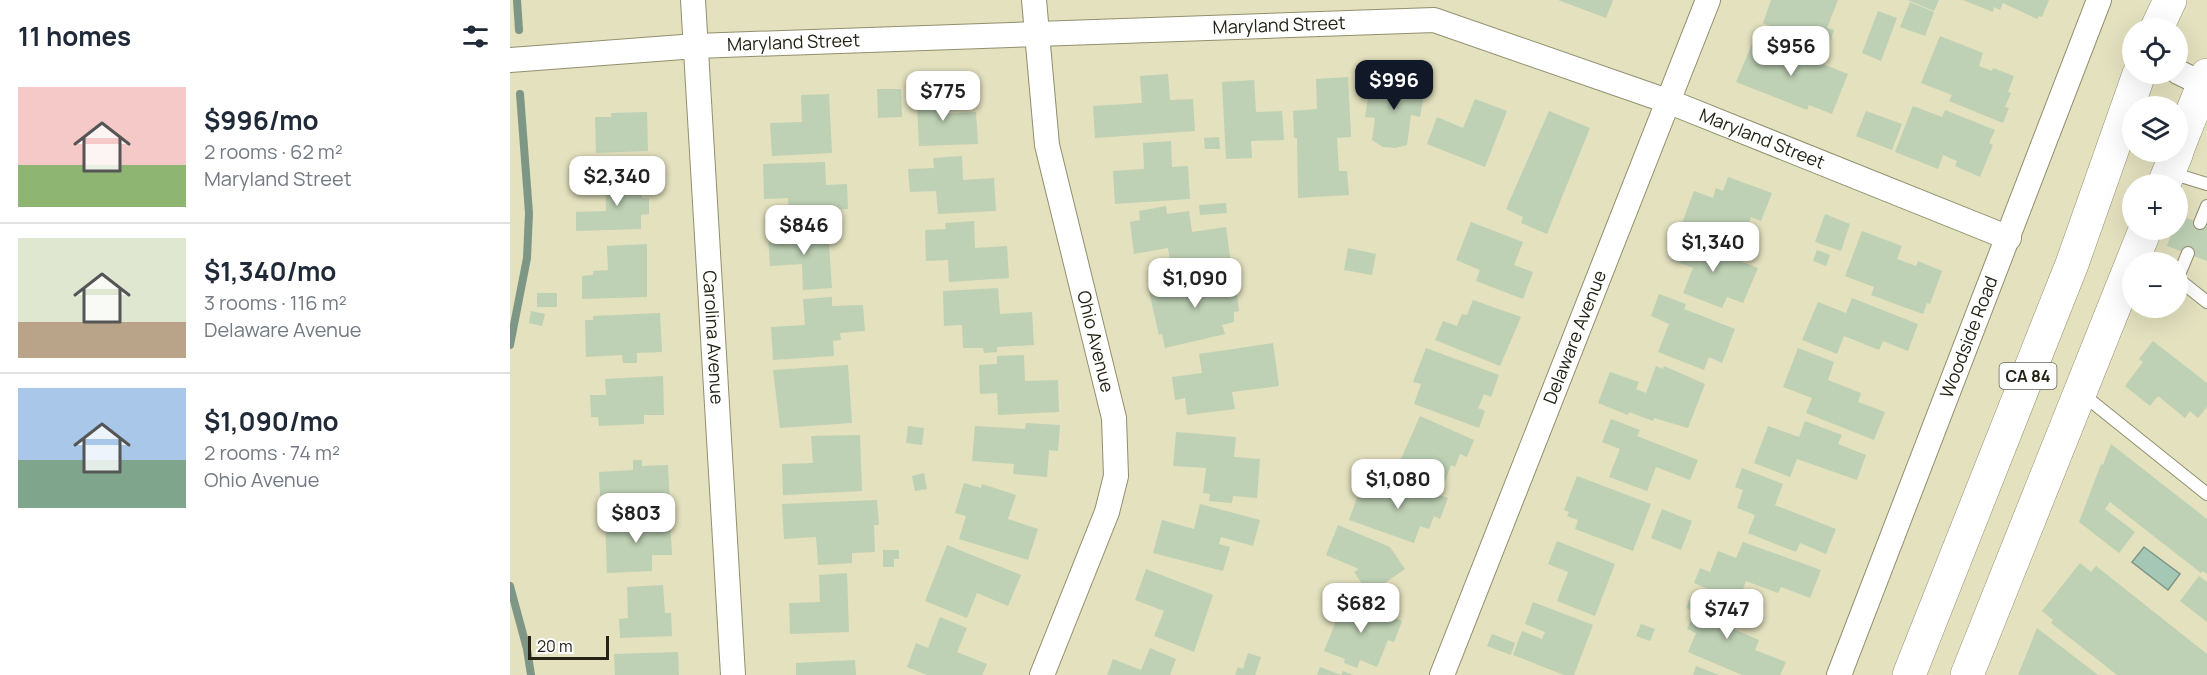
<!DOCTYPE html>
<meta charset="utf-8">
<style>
:root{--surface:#fff;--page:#f6f6f7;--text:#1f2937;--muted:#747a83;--line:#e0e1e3;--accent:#111827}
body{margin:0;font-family:Manrope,sans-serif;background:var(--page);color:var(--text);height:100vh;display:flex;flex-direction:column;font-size:22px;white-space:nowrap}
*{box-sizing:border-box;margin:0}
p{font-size:20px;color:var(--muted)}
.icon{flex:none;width:33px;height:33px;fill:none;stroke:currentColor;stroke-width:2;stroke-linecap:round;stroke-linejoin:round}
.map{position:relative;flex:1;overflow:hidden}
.sheet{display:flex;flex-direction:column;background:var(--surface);width:510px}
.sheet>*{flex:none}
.tools{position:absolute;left:1612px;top:18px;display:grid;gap:12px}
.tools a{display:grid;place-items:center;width:66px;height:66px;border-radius:50%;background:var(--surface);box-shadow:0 6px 24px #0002;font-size:30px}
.scale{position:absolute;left:18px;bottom:15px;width:81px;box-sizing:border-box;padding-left:6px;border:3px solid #242316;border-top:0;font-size:16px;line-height:21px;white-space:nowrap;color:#242316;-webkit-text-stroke:4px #fff;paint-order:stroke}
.price{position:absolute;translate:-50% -51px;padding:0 14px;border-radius:12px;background:#fff;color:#222;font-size:20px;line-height:39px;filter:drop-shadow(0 2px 3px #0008)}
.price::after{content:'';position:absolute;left:50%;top:36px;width:18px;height:14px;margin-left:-9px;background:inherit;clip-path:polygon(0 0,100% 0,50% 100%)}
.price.selected{background:var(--accent);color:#fff}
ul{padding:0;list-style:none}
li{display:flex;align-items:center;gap:18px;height:150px;padding:0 18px}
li+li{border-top:2px solid var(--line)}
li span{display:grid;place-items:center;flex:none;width:168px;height:120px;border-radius:0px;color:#555}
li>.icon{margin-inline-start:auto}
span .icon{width:72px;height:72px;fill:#fffc;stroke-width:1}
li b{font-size:26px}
h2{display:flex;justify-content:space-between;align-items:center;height:72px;padding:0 18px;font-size:26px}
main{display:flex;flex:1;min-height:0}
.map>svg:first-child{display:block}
.water{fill:#a5c7b6;stroke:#7e9686;stroke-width:1.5}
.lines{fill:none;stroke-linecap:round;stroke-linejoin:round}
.stream{stroke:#7e9686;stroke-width:8}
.building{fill:#bed1b4}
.service-casing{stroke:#918f6e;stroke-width:14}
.minor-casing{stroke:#918f6e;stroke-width:26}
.primary-casing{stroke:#918f6e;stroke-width:34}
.service{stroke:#fff;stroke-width:12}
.minor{stroke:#fff;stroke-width:24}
.primary{stroke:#fff;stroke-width:33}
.labels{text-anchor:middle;stroke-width:4.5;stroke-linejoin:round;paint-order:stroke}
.shield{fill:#fff;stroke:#66655c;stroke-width:1.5}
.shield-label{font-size:16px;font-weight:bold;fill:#242316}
.street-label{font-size:18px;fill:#242316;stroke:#fff}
</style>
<main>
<section class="sheet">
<h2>11 homes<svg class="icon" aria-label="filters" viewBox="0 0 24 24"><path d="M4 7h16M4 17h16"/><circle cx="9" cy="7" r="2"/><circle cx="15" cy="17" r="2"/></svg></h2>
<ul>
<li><span style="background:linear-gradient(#f6c9c9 65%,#8fb573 0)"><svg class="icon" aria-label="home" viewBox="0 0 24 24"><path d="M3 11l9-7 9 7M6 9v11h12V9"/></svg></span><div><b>$996/mo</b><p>2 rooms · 62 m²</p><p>Maryland Street</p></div></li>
<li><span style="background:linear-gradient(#dfe7d0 70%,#b9a48a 0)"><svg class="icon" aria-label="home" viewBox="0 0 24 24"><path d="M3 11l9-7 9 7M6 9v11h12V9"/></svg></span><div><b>$1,340/mo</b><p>3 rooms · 116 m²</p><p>Delaware Avenue</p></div></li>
<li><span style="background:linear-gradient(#a9c7e8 60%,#7fa58c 0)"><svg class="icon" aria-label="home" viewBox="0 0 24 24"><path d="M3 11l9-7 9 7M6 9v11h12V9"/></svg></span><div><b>$1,090/mo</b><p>2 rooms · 74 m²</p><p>Ohio Avenue</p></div></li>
</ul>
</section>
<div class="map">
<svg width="1697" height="675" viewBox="0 0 1697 675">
<rect width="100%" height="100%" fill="#e3e1be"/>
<polygon class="water" points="1634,547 1670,574 1658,590 1622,562"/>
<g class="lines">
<g class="stream">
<polyline points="7,0 9,30"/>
<polyline points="0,345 17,258 19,213 10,94"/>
<polyline points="0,586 17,649 21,675"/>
</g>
</g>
<g class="building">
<polygon points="1048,0 1103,0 1096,18"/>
<polygon points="1261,0 1328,0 1317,28 1324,30 1319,44 1311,41 1307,53 1275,41 1278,33 1253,23"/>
<polygon points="1398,0 1429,0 1424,11"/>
<polygon points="1453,0 1539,0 1532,17 1529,16 1527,19 1493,3 1490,10 1484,7 1483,12"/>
<polygon points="1400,2 1424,12 1415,36 1390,27"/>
<polygon points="1368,11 1387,18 1371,61 1352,53"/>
<polygon points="1430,36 1473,53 1469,66 1482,71 1483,68 1504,76 1498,92 1501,93 1495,107 1499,108 1493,123 1439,101 1442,95 1411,83"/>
<polygon points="1245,37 1338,74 1322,114 1299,105 1297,110 1226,82"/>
<polygon points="658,74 660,100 683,99 685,131 585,138 583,106 632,103 630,76"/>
<polygon points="838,77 841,137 827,138 829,171 837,171 839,195 788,198 787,138 784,138 783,111 807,109 806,79"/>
<polygon points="889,79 916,83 910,117 901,115 897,145 885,148 873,147 862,140 865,118 855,117 860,84 888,88"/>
<polygon points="744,80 746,112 772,111 774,140 741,141 742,158 716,159 712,82"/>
<polygon points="433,87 434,114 466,112 468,144 409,146 406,89"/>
<polygon points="367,89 391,89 392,117 368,118"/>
<polygon points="319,94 322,153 262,156 260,123 292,122 291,95"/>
<polygon points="965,99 997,111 975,167 917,144 927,117 953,128"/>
<polygon points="1403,106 1432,117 1435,110 1485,130 1479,143 1483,145 1470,177 1445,166 1447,161 1433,155 1428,169 1385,152"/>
<polygon points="1039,111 1080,128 1037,234 1011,223 1013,217 996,209"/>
<polygon points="1356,111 1392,124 1382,150 1346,136"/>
<polygon points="137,112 138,151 86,153 85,117 101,117 101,113"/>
<polygon points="709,137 710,149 695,149 694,138"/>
<polygon points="661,141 662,167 678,166 680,199 605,204 603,171 634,169 633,143"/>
<polygon points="452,156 453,180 484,178 486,211 428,214 426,191 400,192 398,169 424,168 423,158"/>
<polygon points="315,162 316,185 337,184 338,209 317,210 318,222 279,223 278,198 254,199 253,164"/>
<polygon points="131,176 132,198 139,198 139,214 131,215 131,229 66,231 66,212 96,211 95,177"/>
<polygon points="1218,177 1262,193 1251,221 1241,217 1231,243 1172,223 1184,191 1203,198 1206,188 1213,191"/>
<polygon points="716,203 717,213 690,215 689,205"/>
<polygon points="656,206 657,214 679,211 682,232 716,227 721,264 662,273 658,248 624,254 620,222 630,220 629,211"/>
<polygon points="1315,214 1340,224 1331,251 1305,242"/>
<polygon points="1669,215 1697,226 1697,261 1657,246 1663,230 1668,230"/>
<polygon points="464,221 465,248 497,246 499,278 439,282 438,260 416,261 415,230 436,229 435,223"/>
<polygon points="961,222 1013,242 1004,265 1023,272 1013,299 966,281 970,270 946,260"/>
<polygon points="318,230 322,288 293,290 292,264 260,266 258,233"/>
<polygon points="1352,231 1392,246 1387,259 1406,266 1408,261 1432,271 1420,304 1417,303 1413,314 1361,295 1364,287 1335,276"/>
<polygon points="1172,234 1203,246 1201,250 1248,268 1233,303 1217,297 1212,308 1173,293 1183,268 1162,260"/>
<polygon points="137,244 137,297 72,299 72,276 83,275 83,271 98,270 97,246"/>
<polygon points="838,248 866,254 862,275 834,270"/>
<polygon points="1307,250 1320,255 1316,266 1303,261"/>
<polygon points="724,271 729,311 724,312 724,322 712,325 715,334 655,348 652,334 649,335 639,292 671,285 671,282"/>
<polygon points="488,288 490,314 522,312 524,345 487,347 487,352 474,353 473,348 453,348 452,325 434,326 433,291"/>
<rect x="27" y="293" width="20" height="14"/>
<polygon points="1149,294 1176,304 1174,309 1225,329 1212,363 1199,357 1194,370 1148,352 1159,324 1141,316"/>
<polygon points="322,297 322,306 353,305 355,331 330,333 331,340 323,341 324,356 263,360 261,327 295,325 293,299"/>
<polygon points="1342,298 1408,324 1398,351 1373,341 1369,350 1334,336 1327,354 1292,340 1308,302 1336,313"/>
<polygon points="963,300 1011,317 990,366 925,340 933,321 947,326 952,314 957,315"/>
<polygon points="21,311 35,314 32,326 19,323"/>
<polygon points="150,313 152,352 127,353 127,363 113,363 112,355 76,357 75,320 83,320 83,316"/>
<polygon points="1643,341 1697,383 1697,407 1688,418 1680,411 1675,418 1648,396 1640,406 1615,386 1633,362 1629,359"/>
<polygon points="763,343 769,386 722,392 725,409 677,415 675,398 665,400 662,377 692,373 689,354"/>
<polygon points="916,348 989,375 981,397 974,394 968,408 975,411 969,428 904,404 911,384 903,382"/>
<polygon points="1288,348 1324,362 1318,380 1351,393 1348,402 1375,412 1364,440 1296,413 1302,398 1273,387"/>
<polygon points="514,355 515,381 548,380 549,412 488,415 487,393 470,394 469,365 487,364 487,356"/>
<polygon points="338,365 342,423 270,428 263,370"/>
<polygon points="1146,366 1153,369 1154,366 1195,384 1178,428 1144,418 1143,421 1119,412 1118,415 1088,403 1100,372 1129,382 1126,389 1136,393"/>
<polygon points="153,376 154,415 134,415 134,424 89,426 88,417 81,417 80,395 96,395 95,379"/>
<polygon points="910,416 964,440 957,457 950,454 945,467 941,465 933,486 887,468"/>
<polygon points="1101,419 1130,430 1127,436 1188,460 1180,480 1146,467 1137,491 1099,477 1110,449 1092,442"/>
<polygon points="1295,421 1332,435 1328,444 1356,455 1347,480 1287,459 1280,477 1244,463 1258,426 1289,437"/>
<polygon points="516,423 550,425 548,451 539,450 537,477 503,474 504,464 462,461 465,426 515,429"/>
<polygon points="398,426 414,428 412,445 396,443"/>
<polygon points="666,432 726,437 724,457 750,459 747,498 723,496 722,503 699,501 700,494 693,493 696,468 663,466"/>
<polygon points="350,435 352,491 273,495 272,464 303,463 301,436"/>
<polygon points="1601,444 1697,519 1697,574 1693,571 1691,573 1600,502 1595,509 1625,532 1609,553 1569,522 1591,464 1593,465"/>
<polygon points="123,460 132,460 132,466 158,465 160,504 106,506 106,495 90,496 89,472 123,470"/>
<polygon points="1232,468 1273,484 1265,505 1326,529 1316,554 1290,543 1286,552 1238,533 1245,515 1227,508 1233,490 1225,487"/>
<polygon points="414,473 417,489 405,491 402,476"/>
<polygon points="1067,476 1141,504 1123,551 1065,529 1068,520 1057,516 1059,512 1054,510"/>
<polygon points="889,481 938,498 930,519 924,516 919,529 910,526 904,543 839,520 852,484 884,495"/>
<polygon points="454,483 471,488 472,484 506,495 498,519 528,529 518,560 449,539 456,516 445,513"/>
<polygon points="367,500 369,525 364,525 365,552 342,553 342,563 308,565 306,537 274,539 272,504"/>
<polygon points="690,504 750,520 743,546 711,537 709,544 720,547 713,571 643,553 652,520 684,529"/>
<polygon points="1152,509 1182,521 1171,550 1141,538"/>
<polygon points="160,519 162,555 142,555 142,571 97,573 95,522"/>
<polygon points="828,525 880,547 895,569 859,594 844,572 849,569 816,555"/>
<polygon points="1047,541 1105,564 1085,616 1047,601 1058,572 1038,564"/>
<polygon points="1233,542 1311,570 1300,598 1271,587 1268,593 1236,581 1228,602 1184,583 1190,568 1200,572 1208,551 1226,558"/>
<polygon points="437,545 511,575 498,606 467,593 457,618 415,601"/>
<polygon points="373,550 389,550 389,559 384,559 384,567 373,567"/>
<polygon points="1570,563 1581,572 1586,566 1697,654 1697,675 1607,675 1541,623 1543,620 1532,611"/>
<polygon points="636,569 703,595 684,652 644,636 654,611 625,600"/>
<polygon points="337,573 339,632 280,634 279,603 310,602 309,575"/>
<polygon points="1689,576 1697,582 1697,622 1670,601"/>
<polygon points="153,585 155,613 161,613 162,636 110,638 109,619 118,618 117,587"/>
<polygon points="1182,594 1190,597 1191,594 1228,610 1221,628 1249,640 1245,650 1276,662 1270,675 1232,675 1178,652 1186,633 1177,629 1185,611 1176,608"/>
<polygon points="835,599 892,621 884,642 878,640 867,667 850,660 847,668 834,663 835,659 814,651"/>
<polygon points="1023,602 1083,625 1064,675 1054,675 1003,655 1012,631 1032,639 1035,632 1015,624"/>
<polygon points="430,617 457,628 447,652 477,664 472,675 417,675 397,667 406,643 418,648"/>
<polygon points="1131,624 1145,629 1140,641 1126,636"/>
<polygon points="1527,628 1588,675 1508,675"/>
<polygon points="982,634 1005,643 1001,655 977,646"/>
<polygon points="640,648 666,659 660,675 597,675 603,659 631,670"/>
<polygon points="168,652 169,675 105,675 104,654"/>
<polygon points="738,653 751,657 745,675 725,675 728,667 733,669"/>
<polygon points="345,660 346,675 286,675 286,663"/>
<polygon points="1186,666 1209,675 1183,675"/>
<polygon points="810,667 831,675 833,671 843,675 807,675"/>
</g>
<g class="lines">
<g class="service-casing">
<g id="service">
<polyline points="1661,173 1697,184"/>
<polyline points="1690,223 1697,206"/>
<polyline points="1668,277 1678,253"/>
<polyline points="1668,279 1697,302"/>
<polyline points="1571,393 1697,494"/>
</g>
</g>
<g class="minor-casing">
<g id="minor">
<path id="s1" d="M183,0L223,675"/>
<path id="s2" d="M524,0L537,145L604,418L606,476L597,512L532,675"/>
<path id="s3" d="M0,60L186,46L924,20L1160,102L1499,238"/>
<polyline points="1668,72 1697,86"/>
<path id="s4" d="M932,675L1198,0"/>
<path id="s5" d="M1329,675L1589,0"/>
</g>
</g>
<g class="primary-casing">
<g id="primary">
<polyline points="1647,28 1660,0"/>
<polyline points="1668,148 1697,75"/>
<polyline points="1654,184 1667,152"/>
<polyline points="1399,675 1562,264 1629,74"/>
<polyline points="1457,675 1635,230"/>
</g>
</g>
<use href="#service" class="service"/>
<use href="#minor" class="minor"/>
<use href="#primary" class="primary"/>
</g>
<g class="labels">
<rect class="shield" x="1489.5" y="363" width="57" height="26" rx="4.5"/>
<g class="shield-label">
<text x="1518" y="382">CA 84</text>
</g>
<g class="street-label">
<text dy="6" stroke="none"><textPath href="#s3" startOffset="770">Maryland Street</textPath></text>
<text dy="6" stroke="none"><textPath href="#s3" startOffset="284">Maryland Street</textPath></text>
<text dy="6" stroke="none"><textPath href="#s3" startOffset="1274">Maryland Street</textPath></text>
<text dy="6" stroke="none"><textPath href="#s1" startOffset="338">Carolina Avenue</textPath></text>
<text dy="6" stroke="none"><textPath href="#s4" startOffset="363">Delaware Avenue</textPath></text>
<text dy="6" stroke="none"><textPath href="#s5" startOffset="362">Woodside Road</textPath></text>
<text dy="6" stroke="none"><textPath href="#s2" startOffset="348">Ohio Avenue</textPath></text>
</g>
</g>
</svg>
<div class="tools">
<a><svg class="icon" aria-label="locate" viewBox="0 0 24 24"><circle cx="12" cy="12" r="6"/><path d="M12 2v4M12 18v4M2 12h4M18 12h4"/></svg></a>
<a><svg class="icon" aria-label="layers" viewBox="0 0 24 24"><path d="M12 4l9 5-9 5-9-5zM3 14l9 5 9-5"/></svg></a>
<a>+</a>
<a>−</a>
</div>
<div class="scale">20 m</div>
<b class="price" style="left:1281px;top:77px">$956</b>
<b class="price selected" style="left:884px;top:111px">$996</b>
<b class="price" style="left:433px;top:122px">$775</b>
<b class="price" style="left:107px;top:207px">$2,340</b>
<b class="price" style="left:294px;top:256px">$846</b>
<b class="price" style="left:1203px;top:273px">$1,340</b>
<b class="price" style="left:685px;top:309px">$1,090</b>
<b class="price" style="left:888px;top:510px">$1,080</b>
<b class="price" style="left:126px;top:544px">$803</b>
<b class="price" style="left:851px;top:634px">$682</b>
<b class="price" style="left:1217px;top:640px">$747</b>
</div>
</main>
